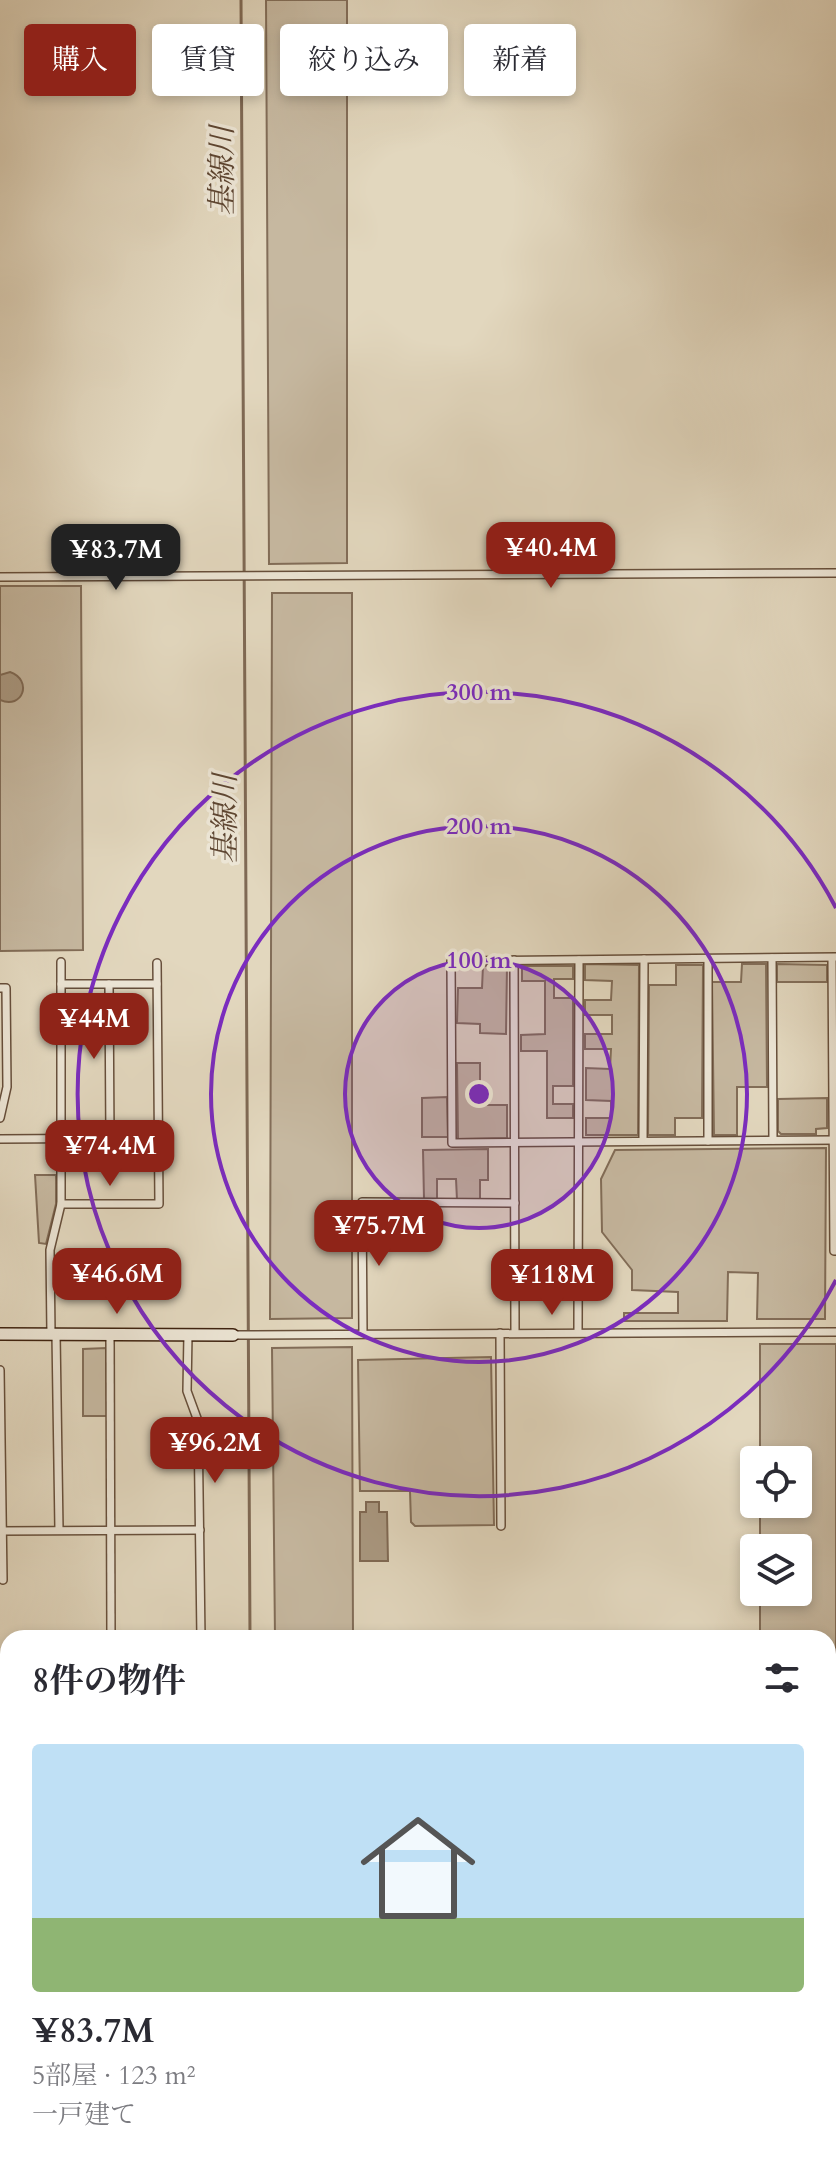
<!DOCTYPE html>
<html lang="ja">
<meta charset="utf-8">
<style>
:root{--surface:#fff;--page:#f7f7f7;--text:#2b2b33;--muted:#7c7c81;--line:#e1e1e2;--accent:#8f2418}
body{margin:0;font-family:Cardo,"Noto Serif JP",serif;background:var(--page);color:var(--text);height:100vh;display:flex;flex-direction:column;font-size:30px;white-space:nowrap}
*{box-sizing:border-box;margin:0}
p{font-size:26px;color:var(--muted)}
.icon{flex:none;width:44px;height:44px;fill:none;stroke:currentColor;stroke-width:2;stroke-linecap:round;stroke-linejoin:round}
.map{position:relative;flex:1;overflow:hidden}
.panel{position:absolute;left:0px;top:1630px;width:836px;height:538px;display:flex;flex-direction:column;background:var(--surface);border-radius:24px 24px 0 0;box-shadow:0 4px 12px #0003}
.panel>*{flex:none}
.top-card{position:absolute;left:24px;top:24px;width:788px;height:72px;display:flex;gap:16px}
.controls{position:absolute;left:740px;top:1446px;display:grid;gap:16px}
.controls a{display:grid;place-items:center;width:72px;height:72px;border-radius:8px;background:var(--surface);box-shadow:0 4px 12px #0003;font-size:40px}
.price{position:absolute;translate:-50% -68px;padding:0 18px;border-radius:16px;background:var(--accent);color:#fff;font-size:26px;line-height:52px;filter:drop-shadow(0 2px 4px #0008)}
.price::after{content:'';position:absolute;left:50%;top:48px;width:24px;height:18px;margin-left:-12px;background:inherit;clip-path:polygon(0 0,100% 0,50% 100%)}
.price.selected{background:#222;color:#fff}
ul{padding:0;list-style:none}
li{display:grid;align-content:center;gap:16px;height:424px;padding:0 32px}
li+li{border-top:2px solid var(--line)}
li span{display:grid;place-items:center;height:248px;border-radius:8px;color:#555}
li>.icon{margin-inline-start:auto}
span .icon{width:144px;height:144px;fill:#fffc;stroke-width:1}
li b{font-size:34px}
h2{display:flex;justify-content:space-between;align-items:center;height:96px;padding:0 32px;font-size:34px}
.pill{padding:0 28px;border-radius:8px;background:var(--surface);box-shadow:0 4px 12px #0003;font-size:28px;line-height:72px}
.pill.selected{background:var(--accent);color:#fff}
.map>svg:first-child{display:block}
.green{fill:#c6b8a0;stroke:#826d58;stroke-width:2}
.water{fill:#aa9982;stroke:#7f6954;stroke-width:2}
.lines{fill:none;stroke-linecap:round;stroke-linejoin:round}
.stream{stroke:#7f6954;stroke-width:3}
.street-casing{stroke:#674f3b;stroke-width:10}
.secondary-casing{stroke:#3e220f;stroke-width:14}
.street{stroke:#ece5d5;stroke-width:7}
.secondary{stroke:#ece5d5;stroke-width:11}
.ring{fill:none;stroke:#7b2cbf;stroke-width:4}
.labels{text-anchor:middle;stroke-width:7;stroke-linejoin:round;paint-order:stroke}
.water-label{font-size:30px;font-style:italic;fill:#5e4632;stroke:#ece5d5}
.centre{fill:#7b2cbf;stroke:#ece5d5;stroke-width:4}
.ring-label{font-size:24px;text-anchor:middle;font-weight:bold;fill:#7b2cbf;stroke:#ece5d5;stroke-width:7;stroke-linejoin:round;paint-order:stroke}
</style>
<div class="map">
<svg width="836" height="2167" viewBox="0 0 836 2167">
<rect width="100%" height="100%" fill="#e2d7be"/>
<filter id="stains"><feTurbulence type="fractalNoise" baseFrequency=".0025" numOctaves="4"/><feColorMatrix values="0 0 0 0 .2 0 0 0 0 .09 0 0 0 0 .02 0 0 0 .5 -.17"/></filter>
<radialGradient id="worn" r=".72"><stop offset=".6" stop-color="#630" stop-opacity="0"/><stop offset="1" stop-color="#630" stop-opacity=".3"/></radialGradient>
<g class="green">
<polygon points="266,0 347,0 347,563 269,564"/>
<polygon points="0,586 81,586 83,950 0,951"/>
<polygon points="272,593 352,593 352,1318 270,1319"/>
<polygon points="585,964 639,965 638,1135 586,1135 586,1118 611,1118 611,1101 586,1100 586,1068 610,1069 611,1049 585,1049 585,1034 612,1034 612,1015 585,1015 585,1000 611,1000 612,981 585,980"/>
<polygon points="742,964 766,964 767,1087 737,1087 737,1135 714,1135 712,982 741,982"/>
<polygon points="777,964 827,965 827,982 777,982"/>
<polygon points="676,965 703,965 702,1118 675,1118 675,1135 648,1135 649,985 676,985"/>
<polygon points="483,966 507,966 506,1034 480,1033 480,1024 457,1023 458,988 482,988"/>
<polygon points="522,966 573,966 573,979 554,979 554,998 573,998 573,1086 553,1086 553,1104 573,1104 573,1118 547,1118 547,1051 521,1051 521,1035 545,1034 545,981 522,981"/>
<polygon points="457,1063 480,1063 480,1105 507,1105 507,1138 458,1139"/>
<polygon points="447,1097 448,1137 422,1137 422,1098"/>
<polygon points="827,1098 827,1128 816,1129 816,1134 781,1134 778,1131 778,1099"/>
<polygon points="826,1148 825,1319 757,1319 758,1273 728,1272 727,1321 624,1321 624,1313 678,1313 678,1292 632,1290 632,1270 602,1232 601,1179 615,1150"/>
<polygon points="488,1149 488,1180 480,1180 480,1199 457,1200 456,1179 437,1179 437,1199 424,1199 423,1150"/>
<polygon points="35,1175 56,1175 56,1204 46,1244 39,1243"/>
<polygon points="760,1344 836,1344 836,1682 828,1682 828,1638 760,1638 760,1592 798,1592 798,1548 760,1548 760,1504 798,1504 798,1460 760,1460"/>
<polygon points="352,1347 353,1638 275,1638 272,1348"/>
<polygon points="106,1348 107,1416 83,1416 83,1349"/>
<polygon points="491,1357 494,1525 415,1526 411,1522 410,1491 360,1491 358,1360"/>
<rect x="0" y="1701" width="8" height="109"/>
<rect x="828" y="1703" width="8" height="101"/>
<rect x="0" y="1995" width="8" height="81"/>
<rect x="272" y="2160" width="82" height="7"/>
</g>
<g class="water">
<path d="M10,672C33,680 23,710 0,700V675Z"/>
<polygon points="366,1502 379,1502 379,1512 387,1512 388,1561 360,1561 360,1512 366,1512"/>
</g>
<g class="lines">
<g class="stream">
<polyline points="241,0 250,1638"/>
<polyline points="828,1695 836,1695"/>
<polyline points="252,2160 252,2167"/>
</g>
<g class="street-casing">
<g id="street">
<polyline points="0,577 836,573"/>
<polyline points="836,957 451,961 452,1143 836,1140"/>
<polyline points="772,958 773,1140"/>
<polyline points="832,958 834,1251 836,1251"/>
<polyline points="708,959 708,1141"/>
<polyline points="514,960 515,1333"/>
<polyline points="61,984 157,984"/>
<polyline points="109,984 110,1139"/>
<polyline points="0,988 6,988 7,1087 0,1118"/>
<polyline points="0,1139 158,1138"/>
<polyline points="643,1141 644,959"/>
<polyline points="61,1204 159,1204 157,963"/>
<polyline points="578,1332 579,960"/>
<polyline points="363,1333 362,1202 515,1203"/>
<polyline points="500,1333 501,1526"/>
<polyline points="51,1334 50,1250 61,1204 61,962"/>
<polyline points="56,1334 59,1530"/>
<polyline points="110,1334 111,1638"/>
<polyline points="188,1334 187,1391 198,1421 201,1638"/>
<polyline points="233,1335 836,1332"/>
<polyline points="0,1370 3,1580"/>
<polyline points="0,1531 200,1530"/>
<polyline points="0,1816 8,1816"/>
<polyline points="0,1868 8,1868"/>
<polyline points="0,1928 8,1928"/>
<polyline points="0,1989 8,1989"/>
<polyline points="828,2086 836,2086"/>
<polyline points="0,2089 8,2089"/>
</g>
</g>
<g class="secondary-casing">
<polyline id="secondary" points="0,1334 233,1335"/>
</g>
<use href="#street" class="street"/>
<use href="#secondary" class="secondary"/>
</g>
<circle cx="479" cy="1094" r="134" fill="#7b2cbf" fill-opacity=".12"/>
<g class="ring">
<circle cx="479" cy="1094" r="134"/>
<circle cx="479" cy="1094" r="268"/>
<path d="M836 1280A402 402 0 1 1 836 908"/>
</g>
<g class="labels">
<g class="water-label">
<text transform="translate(222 171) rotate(-90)" y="10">基線川</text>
<text transform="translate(225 819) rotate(-90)" y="10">基線川</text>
</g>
</g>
<circle cx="479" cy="1094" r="12" class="centre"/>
<g class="ring-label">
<text x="479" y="700">300 m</text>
<text x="479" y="834">200 m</text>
<text x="479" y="968">100 m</text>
</g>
<rect width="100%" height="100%" filter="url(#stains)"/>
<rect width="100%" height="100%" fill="url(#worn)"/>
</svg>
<div class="controls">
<a><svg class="icon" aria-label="locate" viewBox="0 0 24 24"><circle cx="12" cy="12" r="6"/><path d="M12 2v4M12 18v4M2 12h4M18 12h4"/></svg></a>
<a><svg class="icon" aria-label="layers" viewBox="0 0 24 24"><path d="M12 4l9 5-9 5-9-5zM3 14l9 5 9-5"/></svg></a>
</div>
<b class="price" style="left:551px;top:590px">¥40.4M</b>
<b class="price selected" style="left:116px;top:592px">¥83.7M</b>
<b class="price" style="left:94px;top:1061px">¥44M</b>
<b class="price" style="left:110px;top:1188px">¥74.4M</b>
<b class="price" style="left:379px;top:1268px">¥75.7M</b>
<b class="price" style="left:117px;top:1316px">¥46.6M</b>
<b class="price" style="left:552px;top:1317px">¥118M</b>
<b class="price" style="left:215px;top:1485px">¥96.2M</b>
<div class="top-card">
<a class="pill selected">購入</a>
<a class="pill">賃貸</a>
<a class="pill">絞り込み</a>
<a class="pill">新着</a>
</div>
<section class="panel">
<h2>8件の物件<svg class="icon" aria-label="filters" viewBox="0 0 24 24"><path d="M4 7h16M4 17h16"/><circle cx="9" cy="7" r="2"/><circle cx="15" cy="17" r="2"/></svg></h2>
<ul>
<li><span style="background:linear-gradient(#bfe0f5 70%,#8fb573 0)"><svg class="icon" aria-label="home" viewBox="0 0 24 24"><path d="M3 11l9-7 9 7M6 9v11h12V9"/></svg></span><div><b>¥83.7M</b><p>5部屋 · 123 m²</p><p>一戸建て</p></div></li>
</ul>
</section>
</div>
